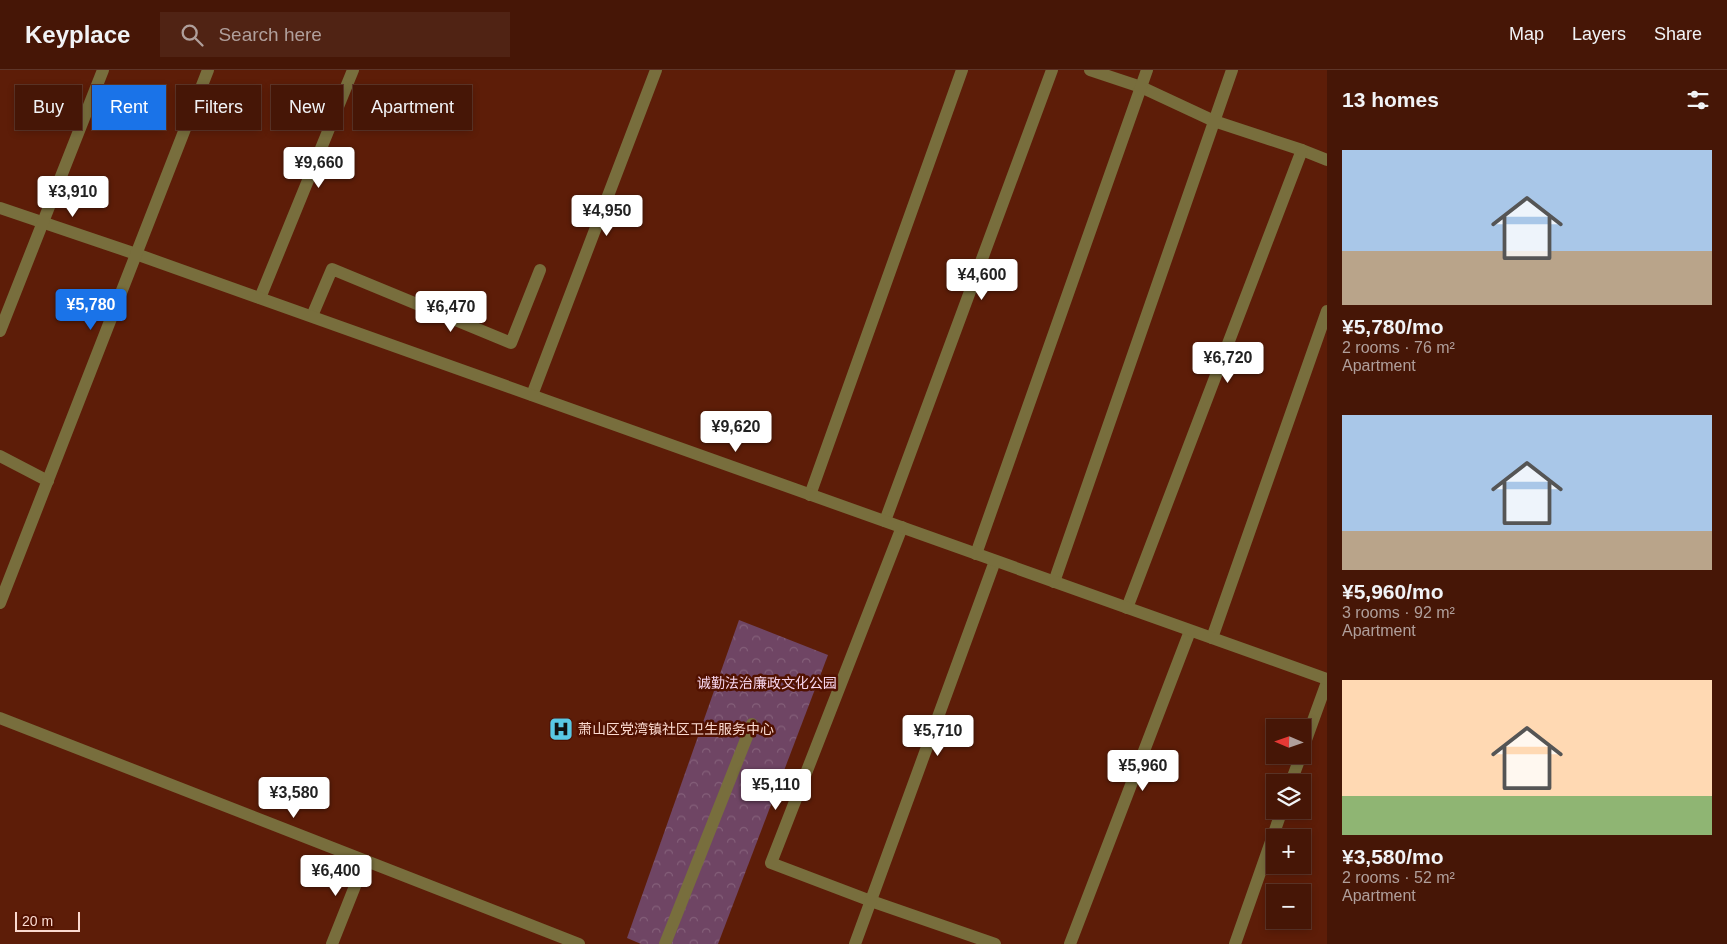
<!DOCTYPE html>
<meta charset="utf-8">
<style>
:root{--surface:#461606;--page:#502314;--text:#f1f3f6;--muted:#b09f9b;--line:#5e3528;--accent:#1a73e8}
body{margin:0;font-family:Helvetica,"Noto Sans SC",sans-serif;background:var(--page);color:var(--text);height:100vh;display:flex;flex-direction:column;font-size:19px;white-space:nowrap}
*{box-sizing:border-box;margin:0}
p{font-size:16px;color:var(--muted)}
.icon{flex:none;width:28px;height:28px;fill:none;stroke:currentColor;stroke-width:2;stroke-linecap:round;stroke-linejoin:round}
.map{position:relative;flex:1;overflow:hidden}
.drawer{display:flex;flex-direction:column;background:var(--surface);width:400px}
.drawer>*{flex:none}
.top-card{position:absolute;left:15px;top:15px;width:475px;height:45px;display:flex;gap:10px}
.needle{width:32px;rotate:272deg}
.tools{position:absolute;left:1266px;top:649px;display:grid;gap:10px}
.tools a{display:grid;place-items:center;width:45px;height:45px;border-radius:0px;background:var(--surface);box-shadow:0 2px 8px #0003,0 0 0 1px var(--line);font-size:25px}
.scale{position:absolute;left:15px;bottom:12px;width:65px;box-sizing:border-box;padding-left:5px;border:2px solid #fbdad0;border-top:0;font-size:14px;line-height:18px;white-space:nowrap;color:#fbdad0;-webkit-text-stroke:4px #511100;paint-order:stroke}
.price{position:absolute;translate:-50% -42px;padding:0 11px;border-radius:5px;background:#fff;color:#222;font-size:16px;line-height:32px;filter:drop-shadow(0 1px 2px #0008)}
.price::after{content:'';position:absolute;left:50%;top:30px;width:15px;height:11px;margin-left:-8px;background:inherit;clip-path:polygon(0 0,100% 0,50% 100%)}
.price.current{background:var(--accent);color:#fff}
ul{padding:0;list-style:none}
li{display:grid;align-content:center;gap:10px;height:265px;padding:0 15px}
li span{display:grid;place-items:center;height:155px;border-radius:0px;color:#555}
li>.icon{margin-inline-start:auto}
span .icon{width:90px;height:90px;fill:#fffc;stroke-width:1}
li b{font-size:21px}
h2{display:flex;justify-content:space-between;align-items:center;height:60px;padding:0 15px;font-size:21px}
.pill{padding:0 18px;border-radius:0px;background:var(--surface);box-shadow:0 2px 8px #0003,0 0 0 1px var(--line);font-size:18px;line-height:45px}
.pill.current{background:var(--accent);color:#fff}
header{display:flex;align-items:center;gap:30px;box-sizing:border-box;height:70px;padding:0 25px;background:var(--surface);border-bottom:1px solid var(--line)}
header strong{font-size:24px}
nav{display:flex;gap:28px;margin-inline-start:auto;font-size:18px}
.search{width:350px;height:45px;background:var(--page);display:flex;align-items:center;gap:12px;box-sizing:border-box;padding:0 18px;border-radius:0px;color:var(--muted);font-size:19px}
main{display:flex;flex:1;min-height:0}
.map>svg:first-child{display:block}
.park{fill:url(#park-crowns)}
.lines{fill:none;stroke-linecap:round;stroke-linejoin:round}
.minor{stroke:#786e3d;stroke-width:12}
.tertiary{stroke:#786e3d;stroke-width:12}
.labels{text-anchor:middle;stroke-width:5;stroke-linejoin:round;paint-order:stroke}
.park-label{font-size:14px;fill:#f7d5ec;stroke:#511100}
.poi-label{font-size:14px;fill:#fbdad0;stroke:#511100;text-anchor:start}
</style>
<header>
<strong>Keyplace</strong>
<div class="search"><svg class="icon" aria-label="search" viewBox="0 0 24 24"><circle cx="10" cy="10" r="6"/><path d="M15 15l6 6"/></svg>Search here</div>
<nav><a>Map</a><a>Layers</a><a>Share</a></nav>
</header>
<main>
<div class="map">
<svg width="1327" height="874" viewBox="0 0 1327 874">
<defs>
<pattern id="park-crowns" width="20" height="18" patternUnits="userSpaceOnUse" patternTransform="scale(1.25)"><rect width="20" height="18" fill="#6f4564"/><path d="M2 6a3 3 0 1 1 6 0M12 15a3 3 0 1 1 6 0" fill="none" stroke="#845f79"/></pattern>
</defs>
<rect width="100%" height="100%" fill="#5d1d08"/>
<polygon class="park" points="739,550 828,585 718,874 641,874 627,868"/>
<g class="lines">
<g class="minor">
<polyline points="1090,0 1141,17 1214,51 1302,80 1327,90"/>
<polyline points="0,138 136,184"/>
<polyline points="260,228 353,0"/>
<polyline points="312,246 332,199 511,273 540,200"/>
<polyline points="0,261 103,0"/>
<polyline points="532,325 656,0"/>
<polyline points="0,386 48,411"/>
<polyline points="810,425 962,0"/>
<polyline points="885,451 1052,0"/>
<polyline points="902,457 771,793 871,831 995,874"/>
<polyline points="976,484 1147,0"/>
<polyline points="1054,512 1232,0"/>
<polyline points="1127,538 1302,80"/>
<polyline points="1212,568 1327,241"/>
<polyline points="1302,681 1327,612"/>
<polyline points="1291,712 1301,685"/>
<polyline points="332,874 365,791"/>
<polyline points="665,874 752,654"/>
<polyline points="855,874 995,491"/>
<polyline points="1070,874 1190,561"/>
<polyline points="1235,874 1282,740"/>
</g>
<g class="tertiary">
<polyline points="136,184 1327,609"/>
<polyline points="0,533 208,0"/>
<polyline points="0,648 579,874"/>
</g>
</g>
<defs>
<g id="hospital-square" transform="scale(1.25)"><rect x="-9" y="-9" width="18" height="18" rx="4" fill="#59c8e5" stroke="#511100"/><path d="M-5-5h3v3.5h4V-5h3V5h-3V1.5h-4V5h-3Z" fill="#111"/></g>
</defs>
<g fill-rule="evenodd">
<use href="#hospital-square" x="561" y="659"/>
</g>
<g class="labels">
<g class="park-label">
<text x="767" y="618">诚勤法治廉政文化公园</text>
</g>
<g class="poi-label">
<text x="578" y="664">萧山区党湾镇社区卫生服务中心</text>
</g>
</g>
</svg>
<div class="tools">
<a><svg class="needle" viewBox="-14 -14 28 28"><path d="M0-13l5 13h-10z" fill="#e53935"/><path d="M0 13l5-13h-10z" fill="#b09f9b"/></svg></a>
<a><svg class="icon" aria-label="layers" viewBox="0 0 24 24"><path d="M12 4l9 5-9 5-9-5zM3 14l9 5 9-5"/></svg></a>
<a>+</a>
<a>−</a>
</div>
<div class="scale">20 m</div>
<b class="price" style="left:319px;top:119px">¥9,660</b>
<b class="price" style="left:73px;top:148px">¥3,910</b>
<b class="price" style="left:607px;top:167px">¥4,950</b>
<b class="price" style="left:982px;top:231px">¥4,600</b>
<b class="price current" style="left:91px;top:261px">¥5,780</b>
<b class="price" style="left:451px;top:263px">¥6,470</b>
<b class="price" style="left:1228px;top:314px">¥6,720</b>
<b class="price" style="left:736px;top:383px">¥9,620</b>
<b class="price" style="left:938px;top:687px">¥5,710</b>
<b class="price" style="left:1143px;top:722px">¥5,960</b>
<b class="price" style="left:776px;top:741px">¥5,110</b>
<b class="price" style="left:294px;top:749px">¥3,580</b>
<b class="price" style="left:336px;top:827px">¥6,400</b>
<div class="top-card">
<a class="pill">Buy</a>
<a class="pill current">Rent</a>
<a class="pill">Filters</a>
<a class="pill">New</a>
<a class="pill">Apartment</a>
</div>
</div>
<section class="drawer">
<h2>13 homes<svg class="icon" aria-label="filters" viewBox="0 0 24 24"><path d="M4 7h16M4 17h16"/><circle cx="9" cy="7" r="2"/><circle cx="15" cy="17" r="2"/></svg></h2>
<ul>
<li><span style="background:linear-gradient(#a9c7e8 65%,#b9a48a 0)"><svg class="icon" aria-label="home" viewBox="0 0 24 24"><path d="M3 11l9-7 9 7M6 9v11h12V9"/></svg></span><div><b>¥5,780/mo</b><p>2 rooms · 76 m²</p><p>Apartment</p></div></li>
<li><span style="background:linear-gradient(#a9c7e8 75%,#b9a48a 0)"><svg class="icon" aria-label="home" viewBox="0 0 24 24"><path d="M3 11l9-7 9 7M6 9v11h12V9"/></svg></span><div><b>¥5,960/mo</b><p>3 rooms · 92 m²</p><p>Apartment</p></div></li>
<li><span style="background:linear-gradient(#ffd9b3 75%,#8fb573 0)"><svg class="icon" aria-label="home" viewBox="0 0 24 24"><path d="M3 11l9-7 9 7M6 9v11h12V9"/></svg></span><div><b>¥3,580/mo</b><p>2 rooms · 52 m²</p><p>Apartment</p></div></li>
</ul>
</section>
</main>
